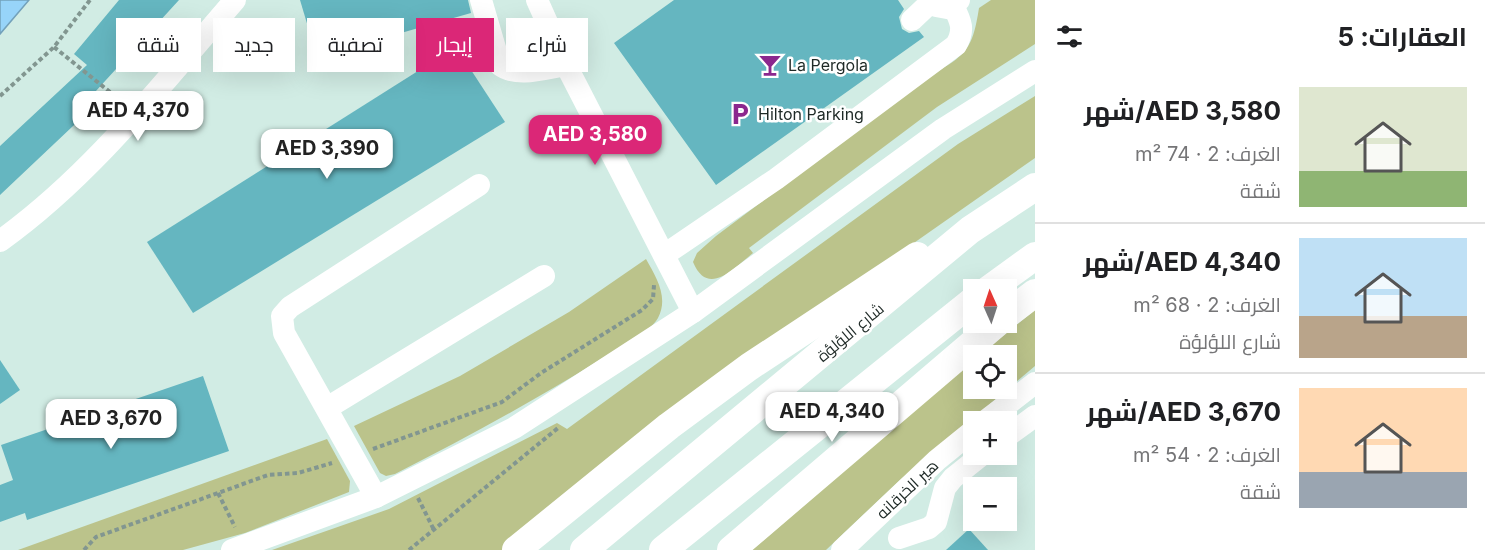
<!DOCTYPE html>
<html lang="ar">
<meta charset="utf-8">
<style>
:root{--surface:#fff;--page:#f6f6f6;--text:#202124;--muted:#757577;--line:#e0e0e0;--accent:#db2777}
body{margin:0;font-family:Inter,Cairo,sans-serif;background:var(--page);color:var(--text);direction:rtl;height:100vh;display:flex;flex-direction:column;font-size:22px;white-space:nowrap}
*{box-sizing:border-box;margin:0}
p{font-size:20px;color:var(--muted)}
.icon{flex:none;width:33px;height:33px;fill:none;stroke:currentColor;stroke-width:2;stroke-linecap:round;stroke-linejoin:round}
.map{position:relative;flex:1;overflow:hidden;direction:ltr}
.panel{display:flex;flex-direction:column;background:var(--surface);width:450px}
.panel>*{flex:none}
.hud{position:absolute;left:18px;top:18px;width:570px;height:54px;direction:rtl;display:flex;gap:12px}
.needle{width:39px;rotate:357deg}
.fabs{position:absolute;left:963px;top:279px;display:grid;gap:12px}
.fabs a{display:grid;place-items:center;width:54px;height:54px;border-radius:0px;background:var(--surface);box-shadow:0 6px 24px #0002;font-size:30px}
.price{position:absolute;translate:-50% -51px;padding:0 14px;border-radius:12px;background:#fff;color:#222;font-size:20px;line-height:39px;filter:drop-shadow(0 2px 3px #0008)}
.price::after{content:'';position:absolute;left:50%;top:36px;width:18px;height:14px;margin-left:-9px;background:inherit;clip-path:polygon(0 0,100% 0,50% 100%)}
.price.current{background:var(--accent);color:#fff}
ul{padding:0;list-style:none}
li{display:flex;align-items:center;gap:18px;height:150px;padding:0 18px}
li+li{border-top:2px solid var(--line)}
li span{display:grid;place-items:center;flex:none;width:168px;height:120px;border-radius:0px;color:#555}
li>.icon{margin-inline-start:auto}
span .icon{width:72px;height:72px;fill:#fffc;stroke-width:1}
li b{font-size:26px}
h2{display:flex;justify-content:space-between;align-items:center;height:72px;padding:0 18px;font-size:26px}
.chip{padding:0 21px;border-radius:0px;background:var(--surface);box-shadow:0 6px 24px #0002;font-size:21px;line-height:54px}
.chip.current{background:var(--accent);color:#fff}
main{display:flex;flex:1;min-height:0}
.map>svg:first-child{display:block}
.green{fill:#bbc38b}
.water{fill:#97d4f9;stroke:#73a1ba;stroke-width:1.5}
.building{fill:#65b6c0}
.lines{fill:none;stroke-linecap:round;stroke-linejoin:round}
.path{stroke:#829690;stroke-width:4;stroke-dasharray:4.5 3;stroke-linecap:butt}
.minor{stroke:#fff;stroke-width:22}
.major{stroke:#fff;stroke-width:28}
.labels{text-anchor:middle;stroke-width:5;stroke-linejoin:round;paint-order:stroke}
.poi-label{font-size:16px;fill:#1e2926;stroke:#fff;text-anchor:start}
.street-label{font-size:16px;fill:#1e2926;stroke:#fff}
</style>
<main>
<section class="panel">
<h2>العقارات: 5<svg class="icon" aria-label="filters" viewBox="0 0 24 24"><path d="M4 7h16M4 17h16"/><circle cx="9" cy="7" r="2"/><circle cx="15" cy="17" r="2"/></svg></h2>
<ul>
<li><span style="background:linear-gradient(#dfe7d0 70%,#8fb573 0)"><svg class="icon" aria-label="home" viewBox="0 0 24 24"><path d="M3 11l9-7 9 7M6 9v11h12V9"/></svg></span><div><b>AED 3,580/شهر</b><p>الغرف: 2 · 74 m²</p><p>شقة</p></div></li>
<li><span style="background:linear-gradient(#bfe0f5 65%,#b9a48a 0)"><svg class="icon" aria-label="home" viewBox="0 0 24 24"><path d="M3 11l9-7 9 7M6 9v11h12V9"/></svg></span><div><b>AED 4,340/شهر</b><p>الغرف: 2 · 68 m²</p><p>شارع اللؤلؤة</p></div></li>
<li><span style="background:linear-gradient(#ffd9b3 70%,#9aa5b1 0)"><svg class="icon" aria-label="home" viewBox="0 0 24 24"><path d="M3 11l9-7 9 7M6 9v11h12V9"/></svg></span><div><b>AED 3,670/شهر</b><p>الغرف: 2 · 54 m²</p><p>شقة</p></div></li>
</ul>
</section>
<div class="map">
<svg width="1035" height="550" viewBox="0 0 1035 550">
<rect width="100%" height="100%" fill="#d1ece4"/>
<g class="green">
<path d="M991,0H1035V44L937,107L749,248L753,253C734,268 708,298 693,262L697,253L716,236L927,78C965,55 972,53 979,8Z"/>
<polygon points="1035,96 1035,158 737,367 505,550 272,550 389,509 557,423 567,429 958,144"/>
<path d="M646,259C656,277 669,297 658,318C649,334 614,351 598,361C532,402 464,439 395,474L386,476L380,473L354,426L460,376L569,312Z"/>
<polygon points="1035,310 1035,366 900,480 826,550 752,550 973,360 974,388 1006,388 1006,356 979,355"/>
<polygon points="327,439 350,481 349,492 245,533 183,550 18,550"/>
</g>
<polygon class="water" points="0,0 29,0 0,34"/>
<g class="building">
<polygon points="119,0 179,0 85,103 91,109 0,195 0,146 87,65 74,54"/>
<polygon points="300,0 468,0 471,13 317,57"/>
<polygon points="674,0 898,0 904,9 899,17 902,29 909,33 919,31 924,37 716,185 614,43"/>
<polygon points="456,47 505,122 193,313 147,242"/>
<polygon points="0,360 20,390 0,404"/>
<polygon points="203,376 229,451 27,520 25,513 0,522 0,485 13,480 1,445"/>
<polygon points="969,529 988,550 946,550"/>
</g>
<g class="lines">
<g class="path">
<polyline points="54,47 121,101"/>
<polyline points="0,96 54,47 90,0"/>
<polyline points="373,449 502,402 541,373 642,310 653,299 654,285"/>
<polyline points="218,493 235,527"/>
<polyline points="418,498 434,530"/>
<polyline points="84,550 96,537 268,475 298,473 332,463"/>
<polyline points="409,550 558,428"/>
</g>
<g class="minor">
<path d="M481,0L500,65C517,78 546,68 566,65"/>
<polyline points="537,0 566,65 693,312"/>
<polyline points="930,0 936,6 947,8 959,0"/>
<polyline points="912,20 931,2"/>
<path d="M0,241C91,176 162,84 235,0"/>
<path d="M664,255L776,179L956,45C965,30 961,21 953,6"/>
<polyline points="327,408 544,276"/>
<polyline points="984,422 1035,383"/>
<polyline points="1006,437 1035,416"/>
<polyline points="376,497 284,333 282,316 290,307 479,185"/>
<polyline points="899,538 929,528 936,522 945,488 953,478 983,454"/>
<polyline points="232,550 376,497 514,428 693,312 943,129 1035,71"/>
<polyline points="842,550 937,460 974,430"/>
</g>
<g class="major">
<polyline points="988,290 1035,256"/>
<polyline points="1006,315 1035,293"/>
<polyline points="516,550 669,426 749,367 917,256"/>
<polyline points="584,550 970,230 1035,187"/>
<polyline points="663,550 974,300"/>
<polyline points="731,550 998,322"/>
</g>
</g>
<defs>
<g id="bar-bare" transform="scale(1.8)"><path d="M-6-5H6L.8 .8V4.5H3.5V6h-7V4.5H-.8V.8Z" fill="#8b278e" stroke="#fff" stroke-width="2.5" paint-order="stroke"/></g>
<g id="parking-bare" transform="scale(1.8)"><path d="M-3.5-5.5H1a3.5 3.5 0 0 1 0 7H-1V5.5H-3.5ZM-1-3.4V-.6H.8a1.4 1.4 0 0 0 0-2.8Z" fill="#8b278e" stroke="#fff" stroke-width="2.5" paint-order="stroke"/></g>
</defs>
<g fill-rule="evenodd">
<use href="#bar-bare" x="770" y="65"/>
<use href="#parking-bare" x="740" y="114"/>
</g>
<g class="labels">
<g class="poi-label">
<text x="788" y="71">La Pergola</text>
<text x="758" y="120">Hilton Parking</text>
</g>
<g class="street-label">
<text transform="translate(850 332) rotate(-40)" y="6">شارع اللؤلؤة</text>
<text transform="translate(907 489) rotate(-43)" y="6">هير الخرقانه</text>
</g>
</g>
</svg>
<div class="fabs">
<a><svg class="needle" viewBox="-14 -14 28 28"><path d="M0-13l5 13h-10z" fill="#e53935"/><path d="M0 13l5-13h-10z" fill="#757577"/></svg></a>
<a><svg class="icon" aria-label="locate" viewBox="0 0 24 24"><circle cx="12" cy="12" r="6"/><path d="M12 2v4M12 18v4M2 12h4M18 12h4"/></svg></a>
<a>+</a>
<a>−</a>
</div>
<b class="price" style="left:138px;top:142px">AED 4,370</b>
<b class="price current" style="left:595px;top:166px">AED 3,580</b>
<b class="price" style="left:327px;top:180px">AED 3,390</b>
<b class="price" style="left:832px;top:443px">AED 4,340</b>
<b class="price" style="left:111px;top:450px">AED 3,670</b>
<div class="hud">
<a class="chip">شراء</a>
<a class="chip current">إيجار</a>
<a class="chip">تصفية</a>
<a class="chip">جديد</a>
<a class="chip">شقة</a>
</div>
</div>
</main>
